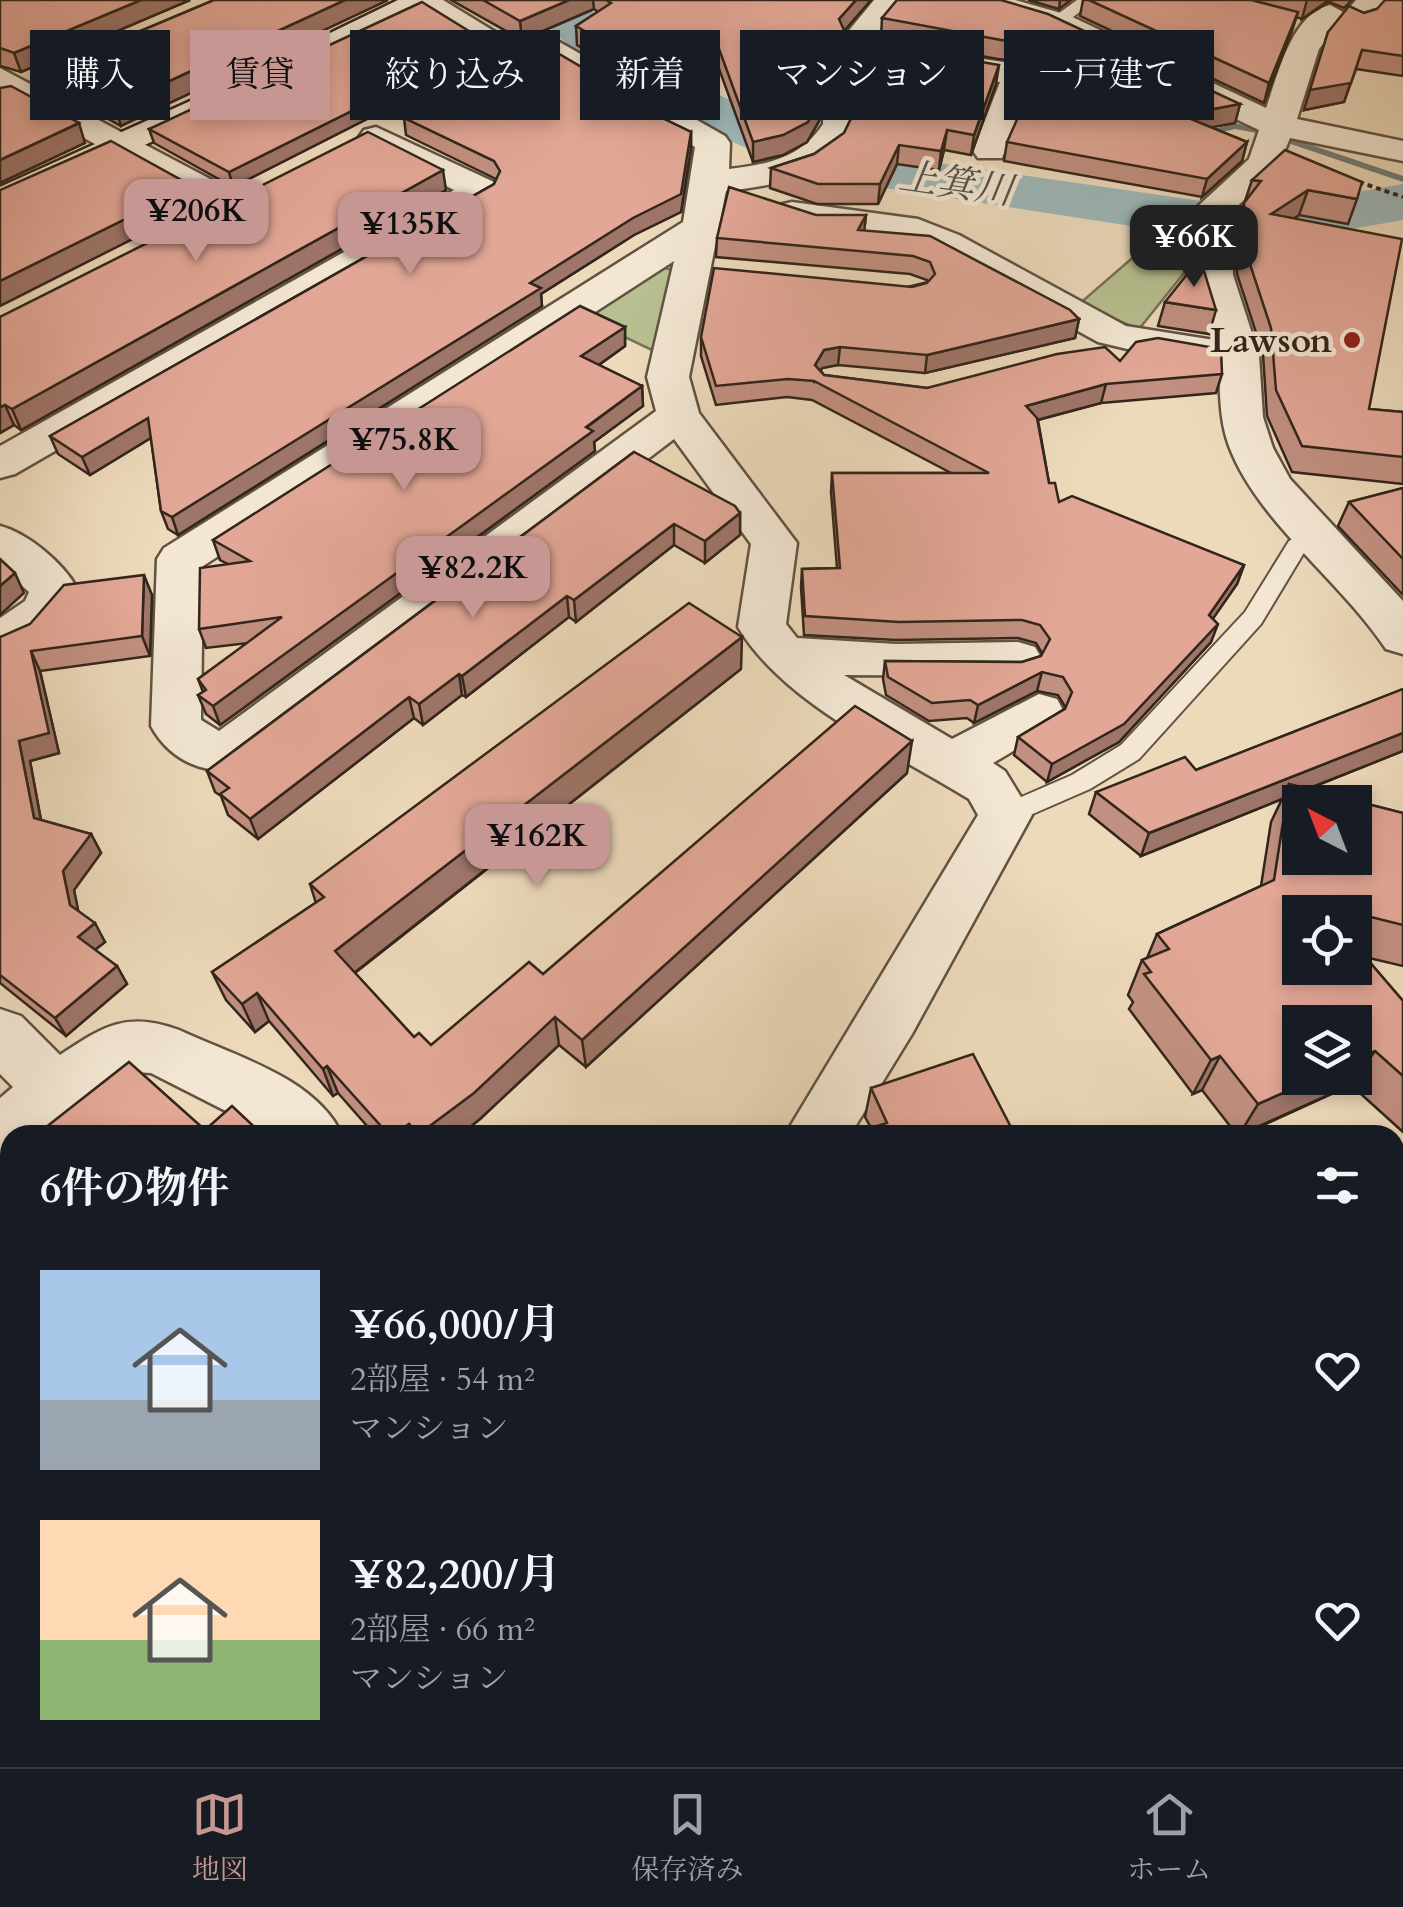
<!DOCTYPE html>
<html lang="ja">
<meta charset="utf-8">
<style>
:root{--surface:#171b24;--page:#20242c;--text:#f1f3f6;--muted:#9ea1a6;--line:#363941;--accent:#c59692}
body{margin:0;font-family:Cardo,"Noto Serif JP",serif;background:var(--page);color:var(--text);height:100vh;display:flex;flex-direction:column;font-size:38px;white-space:nowrap}
*{box-sizing:border-box;margin:0}
p{font-size:32px;color:var(--muted)}
.icon{flex:none;width:55px;height:55px;fill:none;stroke:currentColor;stroke-width:2;stroke-linecap:round;stroke-linejoin:round}
.map{position:relative;flex:1;overflow:hidden}
.drawer{position:absolute;left:0px;top:1125px;width:1405px;height:642px;display:flex;flex-direction:column;background:var(--surface);border-radius:30px 30px 0 0;box-shadow:0 5px 15px #0003}
.drawer>*{flex:none}
.banner{position:absolute;left:30px;top:30px;width:1345px;height:90px;display:flex;gap:20px}
.needle{width:65px;rotate:318deg}
.fabs{position:absolute;left:1282px;top:785px;display:grid;gap:20px}
.fabs a{display:grid;place-items:center;width:90px;height:90px;border-radius:0px;background:var(--surface);box-shadow:0 5px 15px #0003;font-size:50px}
.price{position:absolute;translate:-50% -85px;padding:0 22px;border-radius:20px;background:var(--accent);color:#111;font-size:32px;line-height:65px;filter:drop-shadow(0 2px 5px #0008)}
.price::after{content:'';position:absolute;left:50%;top:60px;width:30px;height:22px;margin-left:-15px;background:inherit;clip-path:polygon(0 0,100% 0,50% 100%)}
.price.selected{background:#222;color:#fff}
ul{padding:0;list-style:none}
li{display:flex;align-items:center;gap:30px;height:250px;padding:0 40px}
li span{display:grid;place-items:center;flex:none;width:280px;height:200px;border-radius:0px;color:#555}
li>.icon{margin-inline-start:auto}
span .icon{width:120px;height:120px;fill:#fffc;stroke-width:1}
li b{font-size:42px}
h2{display:flex;justify-content:space-between;align-items:center;height:120px;padding:0 40px;font-size:42px}
.pill{padding:0 35px;border-radius:0px;background:var(--surface);box-shadow:0 5px 15px #0003;font-size:35px;line-height:90px}
.pill.selected{background:var(--accent);color:#111}
.tabs{display:flex;justify-content:space-around;align-items:center;height:140px;border-top:2px solid var(--line);background:var(--surface);font-size:28px;color:var(--muted)}
.tabs a{display:grid;justify-items:center;gap:5px}
.tabs .selected{color:var(--accent)}
.map>svg:first-child{display:block}
.green{fill:#b8c091;stroke:#757256;stroke-width:2.5}
.lines{fill:none;stroke-linecap:round;stroke-linejoin:round}
.stream{fill:#727d7a;fill-rule:evenodd}
.river{fill:#9db8ba;fill-rule:evenodd}
.lane-casing{stroke:#615243;stroke-width:4}
.street-casing{stroke:#615243;stroke-width:5}
.secondary-casing{stroke:#32251b;stroke-width:5}
.path{stroke:#32251b;stroke-width:4;stroke-dasharray:5 4;stroke-linecap:butt}
.lane{fill:#f3e7d3;fill-rule:evenodd}
.street{fill:#f3e7d3;fill-rule:evenodd}
.secondary{fill:#f3e7d3;fill-rule:evenodd}
.wall{fill:#c29081;stroke:#32251b;stroke-width:2.5;fill-rule:evenodd}
.shaded-wall{fill:#9e7569;stroke:#32251b;stroke-width:2.5}
.building{fill:#e2a796;stroke:#32251b;stroke-width:2.5;fill-rule:evenodd}
.poi-dot{fill:#8f2418;stroke:#f3e7d3;stroke-width:4}
.labels{text-anchor:middle;stroke-width:9;stroke-linejoin:round;paint-order:stroke}
.far-poi-label{font-size:35px;font-weight:bold;fill:#32251b;stroke:#f3e7d3;text-anchor:end}
.far-water-label{font-size:38px;font-style:italic;fill:#52514b;stroke:#f3e7d3}
</style>
<div class="map">
<svg width="1403" height="1767" viewBox="0 0 1403 1767">
<rect width="100%" height="100%" fill="#eddabb"/>
<filter id="stains"><feTurbulence type="fractalNoise" baseFrequency=".002" numOctaves="4"/><feColorMatrix values="0 0 0 0 .2 0 0 0 0 .09 0 0 0 0 .02 0 0 0 .5 -.17"/></filter>
<radialGradient id="worn" r=".72"><stop offset=".6" stop-color="#630" stop-opacity="0"/><stop offset="1" stop-color="#630" stop-opacity=".3"/></radialGradient>
<g class="green">
<polygon points="1160,234 1199,245 1207,260 1193,262 1139,329 1078,305"/>
<polygon points="661,267 677,271 658,353 585,318"/>
</g>
<g class="lines">
<g class="stream">
<polygon points="1235,123 1267,131 1262,134 1235,129 1198,138 1193,135"/>
<polygon points="1279,136 1285,136 1403,176 1403,182 1279,140"/>
</g>
<path class="river" d="M527,0H580C649,69 769,123 861,152L1229,205L1300,202L1403,184V220L1300,238L1229,241L833,180C739,150 583,82 527,0Z"/>
<g class="lane-casing">
<g id="lane">
<polygon points="1077,0 1095,0 1063,25 1051,25 1051,19"/>
<polygon points="1317,527 1328,535 1305,551 1261,624 1139,759 1090,789 1014,822 996,822 992,815 996,808 1072,775 1121,745 1245,612 1289,541"/>
</g>
</g>
<g class="street-casing">
<g id="street">
<polygon points="406,0 443,0 538,58 522,68 511,65"/>
<polygon points="874,0 906,0 873,41 885,45 1025,65 1113,66 1125,69 1129,76 1125,83 1092,88 1032,85 1002,158 978,158 973,151 1000,82 908,69 847,54 841,40"/>
<path d="M967,0H1015L1068,15L1266,108C1278,75 1291,14 1330,5L1345,13L1356,0H1388L1368,26L1357,28L1342,20L1319,49L1297,119L1403,141V161L1290,138L1277,170L1232,211L1233,275L1259,355L1263,417L1273,448L1290,479L1403,601V654L1386,649C1341,581 1257,521 1229,446C1219,419 1220,390 1219,361L1161,357L1098,342L932,251L895,236L792,224L779,221L774,213L779,205L792,202L918,219L959,235L1126,326L1214,340L1195,275L1196,208L1249,159L1259,130L1046,29L971,7Z"/>
<path d="M547,35L725,136L730,143L729,169C766,165 801,158 823,124L824,75L828,68H852C859,79 857,93 857,106C858,171 777,186 726,191L689,377L699,413L797,543L786,624L797,638L896,644L1018,642L1035,647L1042,659L1035,671L1018,676L844,675L952,739L1039,694L1057,699L1064,712L1057,725L993,763L1005,771L1032,815L912,1034L850,1135H785L978,815L969,799C893,752 784,704 738,627L751,544L674,439L246,766C207,778 170,761 151,726L157,559L164,548L683,222L695,147L536,52L531,45ZM674,261L647,377L656,411L219,731L201,720L203,566Z"/>
<polygon points="0,68 246,198 251,206 246,214 220,214 0,91"/>
<polygon points="376,127 494,182 499,190 494,198 15,474 0,478 0,446 454,190 364,144 359,137 364,130"/>
<path d="M0,526C28,533 63,563 77,588C64,624 37,648 0,659V618L25,601L29,592L0,566Z"/>
<path d="M0,1009L21,1016L60,1055C104,1026 126,1011 179,1030C234,1056 315,1077 342,1135H273L151,1073L132,1072L45,1135H10V1159L0,1163V1098L13,1087L0,1074Z"/>
<polygon points="10,1460 10,1536 0,1540 0,1464"/>
<polygon points="285,1758 363,1758 366,1767 286,1767"/>
<polygon points="530,1758 608,1758 611,1767 531,1767"/>
<polygon points="1004,1758 1084,1758 1088,1767 1007,1767"/>
</g>
</g>
<g class="secondary-casing">
<g id="secondary">
<polygon points="398,0 437,0 433,7 348,49 326,49 321,42 326,35"/>
<polygon points="219,88 231,91 236,98 231,105 0,212 0,187"/>
</g>
</g>
<polyline class="path" points="1359,182 1403,197"/>
<use href="#lane" class="lane"/>
<use href="#street" class="street"/>
<use href="#secondary" class="secondary"/>
</g>
<g class="wall">
<polygon points="0,0 190,0 21,72 0,66"/>
<polygon points="214,0 121,126 55,89 48,70"/>
<polygon points="451,0 871,0 844,30 848,39 996,84 971,155 944,150 939,170 897,164 878,204 817,204 770,188 771,168 814,154 844,133 860,101 861,86 855,66 825,66 819,121 807,142 783,155 753,162 718,66 675,58 634,78 577,45 576,26 598,12 594,9 522,40"/>
<polygon points="1028,0 1071,0 1059,9"/>
<polygon points="1083,0 1352,0 1344,8 1329,2 1302,19 1296,17 1264,103 1080,16"/>
<polygon points="1403,0 1403,76 1356,69 1344,102 1304,110 1328,32 1364,13"/>
<polygon points="882,18 1110,43 1106,62 1065,66 998,59 881,38"/>
<polygon points="489,57 233,187 154,143 149,129"/>
<polygon points="600,88 691,132 691,149 681,212 634,235 541,294 542,306 178,535 168,529 161,511 151,438 90,475 58,454 50,436 494,184 496,179 406,135 404,118"/>
<polygon points="1240,104 1235,123 1210,127 1247,142 1242,161 1202,197 1004,161 1007,142"/>
<polygon points="1252,180 1357,199 1348,224 1299,215 1294,219 1369,409 1403,412 1403,484 1292,472 1267,416 1263,354 1237,274 1236,228"/>
<polygon points="446,190 21,430 14,425 0,433 0,317"/>
<polygon points="866,215 864,231 1079,319 1075,338 925,373 838,365 822,368 821,371 824,375 927,388 1120,361 1222,374 1216,393 1101,403 1038,420 1049,483 1059,502 1244,565 1237,584 1213,618 1211,642 1119,742 1047,782 1014,755 1018,737 1066,708 1058,695 1037,691 974,723 967,718 929,721 886,695 883,679 885,661 1022,662 1041,656 1042,653 1036,643 1018,638 896,640 804,635 801,587 802,569 837,568 831,492 832,473 951,473 812,400 787,397 716,405 701,356 701,337 928,282 927,280 910,274 716,257 717,238"/>
<polygon points="1165,302 1216,310 1209,334 1158,326"/>
<polygon points="625,327 625,346 599,365 642,386 643,406 594,442 595,451 220,725 206,714 198,695 203,692 198,679 248,643 206,648 199,629 228,564 220,560 213,540"/>
<polygon points="634,452 740,513 740,535 705,563 674,545 576,622 569,617 466,697 462,695 423,725 414,718 258,839 228,815 221,796 215,792 207,771"/>
<polygon points="1403,488 1403,595 1338,526 1349,502"/>
<polygon points="152,595 150,656 40,671 59,753 30,761 41,820 91,834 101,853 74,890 78,911 105,942 95,950 117,966 127,984 66,1036 0,983 0,637"/>
<polygon points="741,669 355,973 414,1037 431,1045 543,974 907,773 586,1067 559,1045 480,1119 460,1135 375,1135 338,1093 333,1096 269,1021 255,1032 226,1000 212,972 316,903 310,884"/>
<path d="M1403,689V751L1308,789L1403,813V966L1365,957L1403,1001V1132L1351,1085L1242,1135H1237L1202,1090L1193,1094L1129,1009L1133,1002L1128,995L1142,960L1147,958L1157,934L1261,886L1271,822L1282,799L1141,856L1089,814L1096,792L1196,770ZM1300,912H1355V968Z"/>
<polygon points="871,1088 1015,1135 864,1135 864,1130 871,1128 865,1117"/>
<polygon points="1395,1227 1403,1230 1403,1368 1395,1370"/>
<polygon points="1096,1758 1362,1758 1361,1767 1101,1767"/>
</g>
<g class="shaded-wall">
<polygon points="141,0 190,0 21,72 14,53"/>
<polygon points="345,0 388,0 121,126 115,106"/>
<polygon points="569,0 593,0 594,9 522,40 520,21"/>
<polygon points="856,0 871,0 838,38 839,19"/>
<polygon points="1060,0 1071,0 1059,9"/>
<polygon points="1307,0 1329,0 1302,19"/>
<polygon points="1298,12 1292,31 1264,103 1269,83"/>
<polygon points="675,39 675,58 634,78 634,59"/>
<polygon points="488,43 489,57 233,187 229,172"/>
<polygon points="826,47 819,121 807,142 783,155 753,162 753,142"/>
<polygon points="1362,50 1344,102 1304,110 1310,90"/>
<polygon points="999,65 996,84 971,155 974,135"/>
<polygon points="600,78 601,95 590,83"/>
<polygon points="1240,104 1235,123 1176,134 1181,115"/>
<polygon points="79,123 85,143 0,183 0,160"/>
<polygon points="947,130 944,150 939,170 941,151"/>
<polygon points="691,132 691,149 681,212 634,235 541,294 542,306 178,535 172,517 530,283"/>
<polygon points="1247,142 1242,161 1202,197 1207,179"/>
<polygon points="899,145 897,164 878,204 880,184"/>
<polygon points="443,170 446,190 21,430 12,409"/>
<polygon points="192,186 198,206 0,306 0,281"/>
<polygon points="1308,190 1299,215 1263,240 1271,214"/>
<polygon points="866,215 864,233 858,230"/>
<polygon points="1079,319 1075,338 925,373 927,355"/>
<polygon points="625,327 625,346 583,376 581,356"/>
<polygon points="840,347 838,365 822,368 814,383 815,365 824,350"/>
<polygon points="1106,384 1101,403 1022,424 1026,406"/>
<polygon points="642,386 643,406 594,442 595,451 220,725 213,706"/>
<polygon points="5,405 14,425 0,433 0,407"/>
<polygon points="148,418 154,436 90,475 82,457"/>
<polygon points="740,513 740,535 705,563 705,541"/>
<polygon points="674,524 674,545 576,622 574,600"/>
<polygon points="1244,565 1237,584 1203,633 1209,615"/>
<polygon points="15,573 24,593 0,615 0,586"/>
<polygon points="144,575 152,595 150,656 142,636"/>
<polygon points="567,596 569,617 466,697 462,676"/>
<polygon points="1218,624 1211,642 1119,742 1047,782 1052,764"/>
<polygon points="742,637 741,669 345,980 335,951"/>
<polygon points="31,651 40,671 59,753 30,761 44,837 34,818 19,741"/>
<polygon points="1042,672 1037,691 974,723 978,705"/>
<polygon points="459,674 462,695 423,725 419,704"/>
<polygon points="409,697 414,718 258,839 250,819"/>
<polygon points="1403,733 1403,751 1287,797 1289,784 1282,799 1141,856 1149,833"/>
<polygon points="912,741 907,773 586,1067 582,1040"/>
<polygon points="91,834 101,853 74,890 81,924 70,905 63,871"/>
<polygon points="95,923 105,942 88,955 78,937"/>
<polygon points="117,966 127,984 66,1036 55,1018"/>
<polygon points="257,993 269,1021 255,1032 242,1004"/>
<polygon points="555,1017 559,1045 480,1119 460,1135 419,1135"/>
<polygon points="1375,1051 1351,1085 1239,1135 1258,1104 1317,1078 1355,1078 1355,1060"/>
<polygon points="1220,1056 1202,1090 1193,1094 1211,1060"/>
<polygon points="327,1066 338,1093 333,1096 323,1069"/>
<polygon points="409,1124 412,1135 394,1135"/>
<polygon points="10,1381 10,1406 0,1415 0,1390"/>
<polygon points="264,1758 282,1758 274,1767 255,1767"/>
</g>
<g class="building">
<polygon points="0,0 141,0 14,53 0,48"/>
<polygon points="214,0 345,0 115,106 48,70"/>
<polygon points="483,0 569,0 520,21"/>
<polygon points="606,0 856,0 839,19 848,39 999,65 974,135 947,130 941,151 899,145 880,184 818,184 771,168 814,154 844,133 860,100 862,67 857,47 826,47 821,101 808,122 783,135 753,142 718,46 675,39 634,59 576,26 611,3"/>
<polygon points="897,0 1001,0 1048,14 1110,43 1068,46 1001,40 882,18"/>
<polygon points="1089,0 1251,0 1298,12 1269,83"/>
<polygon points="1385,0 1403,0 1403,56 1362,50 1351,83 1310,90 1328,32 1349,6 1364,13 1377,9"/>
<polygon points="422,2 488,43 229,172 149,129"/>
<polygon points="544,45 600,78 590,83 691,132 681,194 633,218 530,283 541,288 172,517 161,511 148,418 82,457 50,436 494,184 500,171 494,161 404,118"/>
<polygon points="1148,61 1240,104 1181,115 1247,142 1207,179 1007,142 1039,70 1114,73"/>
<polygon points="11,86 79,123 0,160 0,88"/>
<polygon points="368,132 443,170 12,409 5,405 0,407 0,317"/>
<polygon points="111,141 192,186 0,281 0,190"/>
<polygon points="1285,150 1362,182 1357,199 1308,190 1271,214 1402,239 1369,409 1403,412 1403,457 1302,446 1276,390 1271,328 1245,249 1244,203 1261,181 1252,180"/>
<polygon points="729,187 816,215 866,215 858,230 930,236 1070,310 1079,319 927,355 840,347 824,350 815,365 824,375 927,388 1057,354 1105,347 1120,361 1136,342 1158,338 1221,349 1222,374 1106,384 1026,406 1037,418 1049,483 1055,483 1059,502 1072,496 1244,565 1209,615 1218,624 1124,724 1052,764 1018,737 1065,709 1072,692 1063,677 1042,672 978,705 970,700 932,703 888,677 885,661 1022,662 1041,656 1050,639 1040,625 1022,620 899,622 805,616 802,569 840,568 832,473 989,473 814,381 788,379 716,386 701,337 714,268 912,287 927,283 935,274 930,262 913,256 717,238"/>
<polygon points="1200,258 1216,310 1165,302"/>
<polygon points="580,306 625,327 581,356 642,386 586,427 593,431 213,706 198,695 206,690 198,679 282,617 199,629 200,568 250,561 213,540"/>
<polygon points="634,452 735,506 740,513 705,541 674,524 574,600 567,596 462,676 459,674 419,704 409,697 250,819 220,794 229,788 207,771"/>
<polygon points="1403,488 1403,559 1349,502"/>
<polygon points="0,559 15,573 0,586"/>
<polygon points="144,575 142,636 31,651 49,733 19,741 34,818 91,834 63,871 70,905 95,923 78,937 117,966 55,1018 0,975 0,637 30,624 64,585"/>
<polygon points="689,603 742,637 335,951 414,1037 419,1033 431,1045 529,962 543,974 855,706 912,741 582,1040 555,1017 474,1093 419,1134 409,1124 394,1135 389,1135 327,1066 323,1069 257,993 242,1004 212,972 324,897 310,884"/>
<polygon points="1403,689 1403,733 1149,833 1096,792 1185,757 1196,770"/>
<path d="M1289,784L1403,813V925L1319,904L1327,912H1300V968H1355V945L1403,1001V1076L1375,1051L1355,1060V1022H1300V1078H1317L1258,1104L1220,1056L1211,1060L1144,974L1151,972L1142,960L1169,949L1157,934L1274,880ZM1300,802H1355V858H1300Z"/>
<polygon points="973,1054 1015,1135 866,1135 864,1130 887,1123 871,1088"/>
<polygon points="129,1062 205,1130 232,1106 263,1135 36,1135"/>
<polygon points="10,1156 10,1381 0,1390 0,1163"/>
<polygon points="1395,1227 1403,1230 1403,1350 1395,1351"/>
<polygon points="10,1534 10,1741 0,1728 0,1543"/>
<polygon points="23,1758 264,1758 255,1767 16,1767 24,1759"/>
<polygon points="410,1758 520,1758 522,1767 413,1767"/>
<polygon points="621,1758 935,1758 938,1767 624,1767"/>
<polygon points="974,1758 1014,1758 1019,1767 959,1767"/>
<polygon points="1115,1758 1362,1758 1361,1767 1120,1767"/>
</g>
<circle class="poi-dot" cx="1352" cy="340" r="10"/>
<g class="labels">
<g class="far-poi-label">
<text x="1332" y="352">Lawson</text>
</g>
<g class="far-water-label">
<text transform="translate(956 183) rotate(8)" y="13">上箕川</text>
</g>
</g>
<rect width="100%" height="100%" filter="url(#stains)"/>
<rect width="100%" height="100%" fill="url(#worn)"/>
</svg>
<div class="fabs">
<a><svg class="needle" viewBox="-14 -14 28 28"><path d="M0-13l5 13h-10z" fill="#e53935"/><path d="M0 13l5-13h-10z" fill="#9ea1a6"/></svg></a>
<a><svg class="icon" aria-label="locate" viewBox="0 0 24 24"><circle cx="12" cy="12" r="6"/><path d="M12 2v4M12 18v4M2 12h4M18 12h4"/></svg></a>
<a><svg class="icon" aria-label="layers" viewBox="0 0 24 24"><path d="M12 4l9 5-9 5-9-5zM3 14l9 5 9-5"/></svg></a>
</div>
<b class="price" style="left:196px;top:264px">¥206K</b>
<b class="price" style="left:410px;top:277px">¥135K</b>
<b class="price selected" style="left:1194px;top:290px">¥66K</b>
<b class="price" style="left:404px;top:493px">¥75.8K</b>
<b class="price" style="left:473px;top:621px">¥82.2K</b>
<b class="price" style="left:537px;top:889px">¥162K</b>
<div class="banner">
<a class="pill">購入</a>
<a class="pill selected">賃貸</a>
<a class="pill">絞り込み</a>
<a class="pill">新着</a>
<a class="pill">マンション</a>
<a class="pill">一戸建て</a>
</div>
<section class="drawer">
<h2>6件の物件<svg class="icon" aria-label="filters" viewBox="0 0 24 24"><path d="M4 7h16M4 17h16"/><circle cx="9" cy="7" r="2"/><circle cx="15" cy="17" r="2"/></svg></h2>
<ul>
<li><span style="background:linear-gradient(#a9c7e8 65%,#9aa5b1 0)"><svg class="icon" aria-label="home" viewBox="0 0 24 24"><path d="M3 11l9-7 9 7M6 9v11h12V9"/></svg></span><div><b>¥66,000/月</b><p>2部屋 · 54 m²</p><p>マンション</p></div><svg class="icon" aria-label="heart" viewBox="0 0 24 24"><path d="M12 20l-8-8c-3-5 5-10 8-4 3-6 11-1 8 4z"/></svg></li>
<li><span style="background:linear-gradient(#ffd9b3 60%,#8fb573 0)"><svg class="icon" aria-label="home" viewBox="0 0 24 24"><path d="M3 11l9-7 9 7M6 9v11h12V9"/></svg></span><div><b>¥82,200/月</b><p>2部屋 · 66 m²</p><p>マンション</p></div><svg class="icon" aria-label="heart" viewBox="0 0 24 24"><path d="M12 20l-8-8c-3-5 5-10 8-4 3-6 11-1 8 4z"/></svg></li>
</ul>
</section>
</div>
<nav class="tabs">
<a class="selected"><svg class="icon" aria-label="map" viewBox="0 0 24 24"><path d="M3 6l6-2 6 2 6-2v14l-6 2-6-2-6 2zM9 4v14M15 6v14"/></svg>地図</a>
<a><svg class="icon" aria-label="saved" viewBox="0 0 24 24"><path d="M7 4h10v16l-5-4-5 4z"/></svg>保存済み</a>
<a><svg class="icon" aria-label="home" viewBox="0 0 24 24"><path d="M3 11l9-7 9 7M6 9v11h12V9"/></svg>ホーム</a>
</nav>
